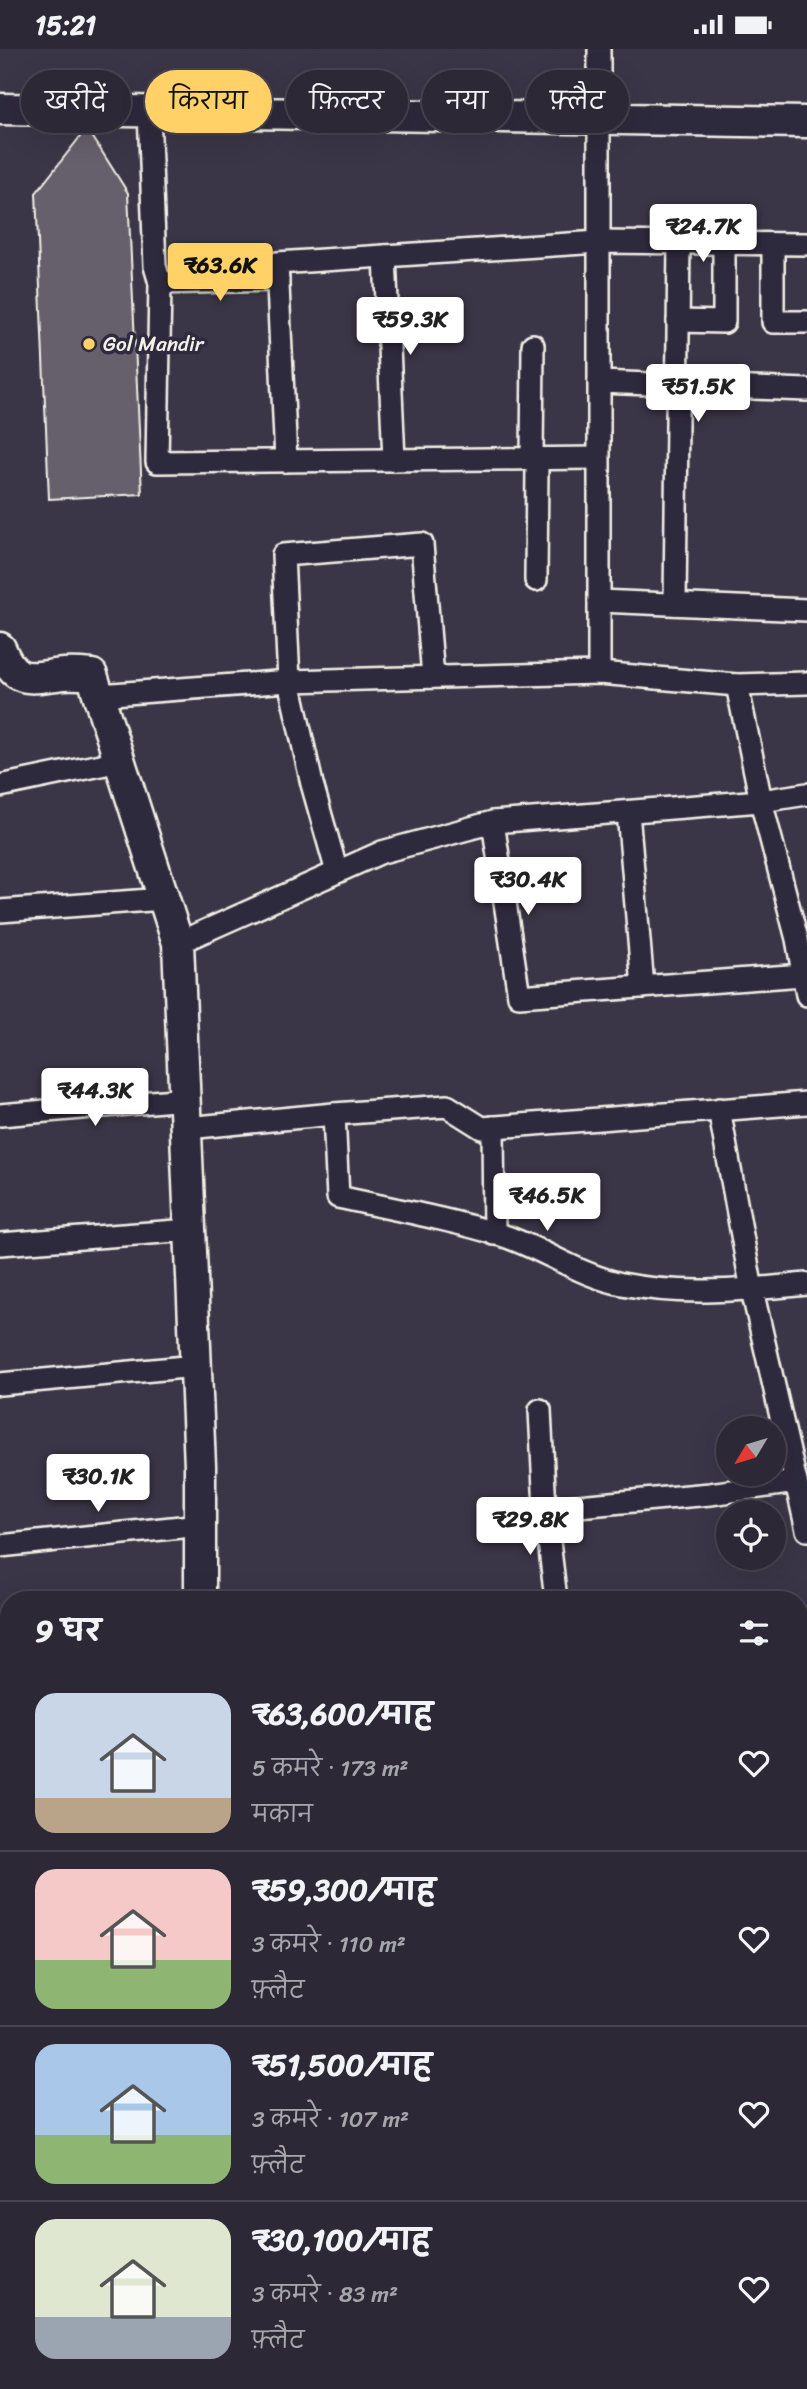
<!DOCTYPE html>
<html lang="hi">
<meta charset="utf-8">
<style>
:root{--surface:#2c2835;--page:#383441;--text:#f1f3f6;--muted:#a6a6ad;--line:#484450;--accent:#ffd166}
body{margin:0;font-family:Sriracha,"Playpen Sans Deva",sans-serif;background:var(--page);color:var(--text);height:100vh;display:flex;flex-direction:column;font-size:26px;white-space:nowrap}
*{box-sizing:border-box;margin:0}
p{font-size:23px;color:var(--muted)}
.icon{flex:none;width:38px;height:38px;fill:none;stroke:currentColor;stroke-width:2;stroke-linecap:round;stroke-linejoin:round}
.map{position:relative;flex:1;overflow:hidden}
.drawer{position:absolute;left:0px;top:1542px;width:808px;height:800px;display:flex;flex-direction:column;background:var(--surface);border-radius:28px 28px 0 0;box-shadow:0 7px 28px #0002,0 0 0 2px var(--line)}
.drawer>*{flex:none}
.hud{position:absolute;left:21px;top:21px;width:766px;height:63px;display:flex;gap:14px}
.needle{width:46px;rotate:232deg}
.controls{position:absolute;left:716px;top:1367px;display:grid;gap:14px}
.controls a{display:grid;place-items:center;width:70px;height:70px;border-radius:50%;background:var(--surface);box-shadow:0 7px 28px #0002,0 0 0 2px var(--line);font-size:35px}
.price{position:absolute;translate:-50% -60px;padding:0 16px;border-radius:7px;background:#fff;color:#222;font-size:23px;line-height:46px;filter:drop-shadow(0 2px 4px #0008)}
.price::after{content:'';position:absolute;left:50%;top:42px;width:21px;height:16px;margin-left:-10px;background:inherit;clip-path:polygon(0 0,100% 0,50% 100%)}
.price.on{background:var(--accent);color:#111}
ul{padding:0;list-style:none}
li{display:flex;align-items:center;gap:21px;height:175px;padding:0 35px}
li+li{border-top:2px solid var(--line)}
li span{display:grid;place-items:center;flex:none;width:196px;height:140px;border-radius:21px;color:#555}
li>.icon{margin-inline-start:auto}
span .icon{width:84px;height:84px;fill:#fffc;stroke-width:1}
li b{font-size:30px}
h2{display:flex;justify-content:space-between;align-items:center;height:84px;padding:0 35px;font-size:30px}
.tag{padding:0 24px;border-radius:32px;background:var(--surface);box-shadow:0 7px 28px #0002,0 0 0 2px var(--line);font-size:24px;line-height:63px}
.tag.on{background:var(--accent);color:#111}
.status{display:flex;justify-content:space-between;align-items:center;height:49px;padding:0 35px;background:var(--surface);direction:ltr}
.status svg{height:19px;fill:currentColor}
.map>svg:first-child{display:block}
.building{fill:#65616c;stroke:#f4f1e8;stroke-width:2}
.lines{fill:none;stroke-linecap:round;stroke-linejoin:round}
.street-casing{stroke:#f4f1e8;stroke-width:26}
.secondary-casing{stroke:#f4f1e8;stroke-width:35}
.street{stroke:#2f2a3d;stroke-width:21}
.secondary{stroke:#2f2a3d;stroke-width:30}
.poi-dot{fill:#ffd166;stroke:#2f2a3d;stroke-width:2.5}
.labels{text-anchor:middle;stroke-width:7;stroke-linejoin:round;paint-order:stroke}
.poi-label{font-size:21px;fill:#f4f1e8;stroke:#2f2a3d;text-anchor:start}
</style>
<div class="status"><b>15:21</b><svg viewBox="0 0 49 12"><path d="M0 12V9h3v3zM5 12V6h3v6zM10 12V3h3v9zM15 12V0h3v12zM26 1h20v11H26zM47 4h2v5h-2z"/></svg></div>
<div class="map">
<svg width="807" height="2340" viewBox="0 0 807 2340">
<rect width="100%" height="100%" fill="#3b3647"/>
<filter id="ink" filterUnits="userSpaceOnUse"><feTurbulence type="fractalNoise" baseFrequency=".0143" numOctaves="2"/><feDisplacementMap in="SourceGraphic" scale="14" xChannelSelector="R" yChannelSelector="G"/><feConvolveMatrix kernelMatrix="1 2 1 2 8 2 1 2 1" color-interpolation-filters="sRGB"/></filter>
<g filter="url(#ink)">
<polygon class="building" points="87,79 128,144 142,445 49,450 36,144"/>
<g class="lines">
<g class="street-casing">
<g id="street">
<polyline points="599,0 599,624"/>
<polyline points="149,62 155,217 160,234 157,413 598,409"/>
<polyline points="773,195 773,273 807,273"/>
<polyline points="385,207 394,411"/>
<polyline points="160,234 278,231"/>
<polyline points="678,272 724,273 724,195"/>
<polyline points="533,296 532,410 537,416 536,531"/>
<polyline points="599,333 807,341"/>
<polyline points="286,412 277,214 599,193 807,195"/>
<polyline points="599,552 807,561"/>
<polyline points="675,555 679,194"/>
<polyline points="737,636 761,752 797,890 807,946"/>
<polyline points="99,646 289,632 599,624 737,636 807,634"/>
<polyline points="0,737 120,712"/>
<polyline points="628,763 643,938"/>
<polyline points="337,823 312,735 289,632 283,506 422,495 433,628"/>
<polyline points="0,862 164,850"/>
<polyline points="178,894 382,803 493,773"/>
<polyline points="803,926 519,947 493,773 761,752 807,745"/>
<polyline points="719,1060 752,1241 807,1481"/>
<path d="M334,1065L338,1148C393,1160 450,1170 504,1187C544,1200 580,1227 622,1235C682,1247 746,1241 807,1235"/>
<polyline points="0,1066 186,1050"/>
<polyline points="493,1078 494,1185"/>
<polyline points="187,1079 334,1065 447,1057 482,1079 807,1054"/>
<polyline points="0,1195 191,1181"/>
<polyline points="0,1335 196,1317"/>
<polyline points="540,1361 545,1460 556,1550"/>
<polyline points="545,1460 710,1445 796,1433"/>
<polyline points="0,1497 200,1476"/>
<polyline points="800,1576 807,1574"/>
<polyline points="800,1696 807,1694"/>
<polyline points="0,1771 9,1770"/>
<polyline points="800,1868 807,1866"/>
<polyline points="0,1930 9,1929"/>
<polyline points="800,2063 807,2062"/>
<polyline points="0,2078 9,2078"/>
<polyline points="0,2225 9,2225"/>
<polyline points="800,2300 807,2298"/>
<polyline points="554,2333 556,2340"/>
<polyline points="754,2333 755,2340"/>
</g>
</g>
<g class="secondary-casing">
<g id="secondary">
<polyline points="0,60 807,73"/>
<path d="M0,599C16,638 30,628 64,625C73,624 83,625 92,626L178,894L200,1417V1550"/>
<polyline points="120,2340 121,2333"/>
</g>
</g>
<use href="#street" class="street"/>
<use href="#secondary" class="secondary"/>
</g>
</g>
<circle class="poi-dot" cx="89" cy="295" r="7"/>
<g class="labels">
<g class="poi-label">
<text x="103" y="302">Gol Mandir</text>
</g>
</g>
</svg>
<div class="controls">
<a><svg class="needle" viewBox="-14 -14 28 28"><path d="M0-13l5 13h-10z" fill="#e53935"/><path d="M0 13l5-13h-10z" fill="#a6a6ad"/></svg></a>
<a><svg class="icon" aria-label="locate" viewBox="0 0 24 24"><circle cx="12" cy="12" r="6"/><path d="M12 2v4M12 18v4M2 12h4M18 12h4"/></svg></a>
</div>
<b class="price" style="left:703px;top:215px">₹24.7K</b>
<b class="price on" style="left:220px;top:254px">₹63.6K</b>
<b class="price" style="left:410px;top:308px">₹59.3K</b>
<b class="price" style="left:698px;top:375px">₹51.5K</b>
<b class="price" style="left:528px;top:868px">₹30.4K</b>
<b class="price" style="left:95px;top:1079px">₹44.3K</b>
<b class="price" style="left:547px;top:1184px">₹46.5K</b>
<b class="price" style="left:98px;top:1465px">₹30.1K</b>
<b class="price" style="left:530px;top:1508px">₹29.8K</b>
<div class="hud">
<a class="tag">खरीदें</a>
<a class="tag on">किराया</a>
<a class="tag">फ़िल्टर</a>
<a class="tag">नया</a>
<a class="tag">फ़्लैट</a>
</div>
<section class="drawer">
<h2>9 घर<svg class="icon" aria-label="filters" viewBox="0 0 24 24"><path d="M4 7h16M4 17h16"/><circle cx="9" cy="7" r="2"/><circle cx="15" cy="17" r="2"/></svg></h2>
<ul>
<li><span style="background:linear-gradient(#c9d6e8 75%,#b9a48a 0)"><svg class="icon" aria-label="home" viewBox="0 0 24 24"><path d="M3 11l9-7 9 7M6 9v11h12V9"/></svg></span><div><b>₹63,600/माह</b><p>5 कमरे · 173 m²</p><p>मकान</p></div><svg class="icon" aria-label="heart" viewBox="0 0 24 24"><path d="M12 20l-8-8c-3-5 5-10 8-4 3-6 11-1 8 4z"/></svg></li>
<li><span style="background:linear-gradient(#f6c9c9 65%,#8fb573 0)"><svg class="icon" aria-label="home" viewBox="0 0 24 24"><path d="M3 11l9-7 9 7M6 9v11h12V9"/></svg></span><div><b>₹59,300/माह</b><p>3 कमरे · 110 m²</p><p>फ़्लैट</p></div><svg class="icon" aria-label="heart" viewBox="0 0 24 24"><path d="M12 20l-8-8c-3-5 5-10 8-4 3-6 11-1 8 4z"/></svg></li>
<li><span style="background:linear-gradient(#a9c7e8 65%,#8fb573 0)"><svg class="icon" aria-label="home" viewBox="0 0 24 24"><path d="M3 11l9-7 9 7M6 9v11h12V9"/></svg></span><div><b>₹51,500/माह</b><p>3 कमरे · 107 m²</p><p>फ़्लैट</p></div><svg class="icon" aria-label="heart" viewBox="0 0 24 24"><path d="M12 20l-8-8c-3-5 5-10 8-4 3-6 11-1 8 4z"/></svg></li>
<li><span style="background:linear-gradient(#dfe7d0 70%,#9aa5b1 0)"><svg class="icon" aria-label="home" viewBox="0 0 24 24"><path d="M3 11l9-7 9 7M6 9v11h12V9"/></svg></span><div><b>₹30,100/माह</b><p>3 कमरे · 83 m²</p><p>फ़्लैट</p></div><svg class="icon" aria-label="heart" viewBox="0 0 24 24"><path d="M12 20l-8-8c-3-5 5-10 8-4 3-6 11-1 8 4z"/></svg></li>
</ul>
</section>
</div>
